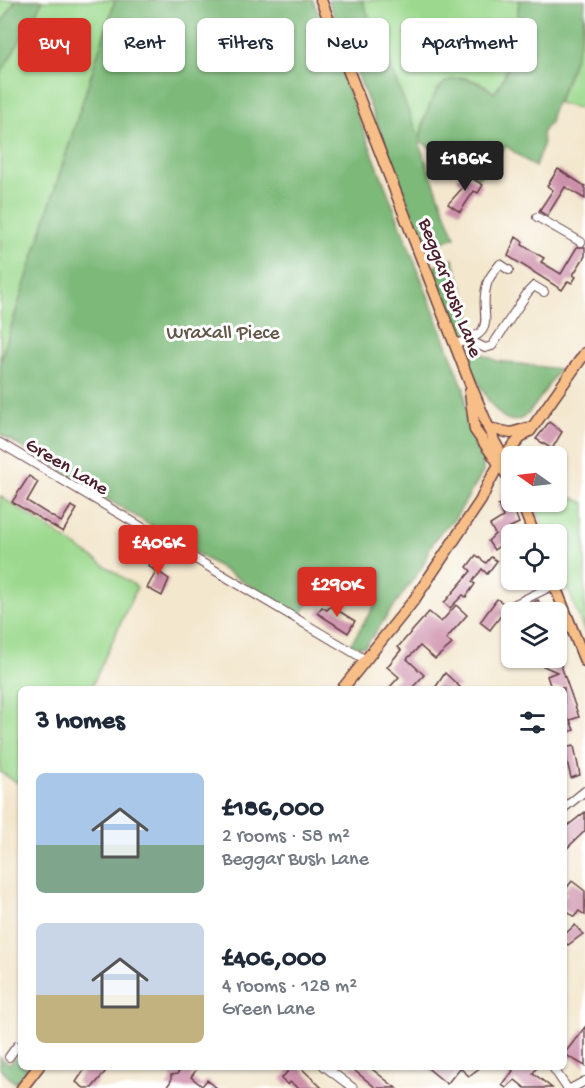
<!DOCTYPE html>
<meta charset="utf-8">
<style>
:root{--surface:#fff;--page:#f6f6f7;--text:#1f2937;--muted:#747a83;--accent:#d93025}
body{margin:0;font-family:"Gochi Hand",sans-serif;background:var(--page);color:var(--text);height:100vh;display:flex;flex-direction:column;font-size:22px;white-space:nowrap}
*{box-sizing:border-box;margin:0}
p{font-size:20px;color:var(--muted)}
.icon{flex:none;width:33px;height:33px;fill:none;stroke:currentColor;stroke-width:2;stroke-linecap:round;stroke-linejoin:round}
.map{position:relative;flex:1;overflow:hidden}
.panel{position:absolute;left:18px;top:686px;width:549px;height:384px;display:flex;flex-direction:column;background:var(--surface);border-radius:9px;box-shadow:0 2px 4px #0004}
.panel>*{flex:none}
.guide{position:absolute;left:18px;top:18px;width:549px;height:54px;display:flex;gap:12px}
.needle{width:39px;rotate:284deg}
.controls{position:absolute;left:501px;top:446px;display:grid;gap:12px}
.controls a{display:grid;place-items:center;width:66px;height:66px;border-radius:9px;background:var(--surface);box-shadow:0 2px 4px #0004;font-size:30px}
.price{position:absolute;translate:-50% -51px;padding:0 14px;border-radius:6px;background:var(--accent);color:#fff;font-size:20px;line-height:39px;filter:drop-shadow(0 2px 3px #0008)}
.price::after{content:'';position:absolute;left:50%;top:36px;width:18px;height:14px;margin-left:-9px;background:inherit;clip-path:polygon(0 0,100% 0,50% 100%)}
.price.selected{background:#222;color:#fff}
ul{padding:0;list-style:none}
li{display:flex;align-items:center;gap:18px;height:150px;padding:0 18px}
li span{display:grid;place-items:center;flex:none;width:168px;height:120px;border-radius:9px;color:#555}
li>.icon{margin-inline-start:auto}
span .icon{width:72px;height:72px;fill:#fffc;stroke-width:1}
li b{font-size:26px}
h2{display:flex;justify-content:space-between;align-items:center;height:72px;padding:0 18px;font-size:26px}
.tag{padding:0 21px;border-radius:9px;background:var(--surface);box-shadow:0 2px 4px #0004;font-size:21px;line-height:54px}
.tag.selected{background:var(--accent);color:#fff}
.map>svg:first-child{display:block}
.green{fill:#9cd98e;stroke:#737c5c;stroke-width:1.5}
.forest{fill:#7db979;stroke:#646c52;stroke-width:1.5}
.building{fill:#cd90aa}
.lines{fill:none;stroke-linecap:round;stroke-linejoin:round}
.minor-casing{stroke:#633d43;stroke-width:10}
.major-casing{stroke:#633d43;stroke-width:13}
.minor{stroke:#fff;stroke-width:8}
.major{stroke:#f7be88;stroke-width:10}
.labels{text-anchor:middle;stroke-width:6;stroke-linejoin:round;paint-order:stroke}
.street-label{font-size:20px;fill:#4a1f2b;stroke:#fff}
.park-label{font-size:20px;fill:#635749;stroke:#fff}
</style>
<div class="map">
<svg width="585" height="1088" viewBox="0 0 585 1088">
<rect width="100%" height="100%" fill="#fff"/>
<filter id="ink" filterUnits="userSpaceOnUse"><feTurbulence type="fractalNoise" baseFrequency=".0167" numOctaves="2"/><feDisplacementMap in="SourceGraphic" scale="12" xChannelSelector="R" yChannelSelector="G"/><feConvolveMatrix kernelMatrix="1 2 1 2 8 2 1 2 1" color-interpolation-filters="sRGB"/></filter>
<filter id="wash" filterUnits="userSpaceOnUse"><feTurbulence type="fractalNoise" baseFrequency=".008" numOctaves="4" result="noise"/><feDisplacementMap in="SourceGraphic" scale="24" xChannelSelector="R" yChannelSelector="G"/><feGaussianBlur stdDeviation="1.35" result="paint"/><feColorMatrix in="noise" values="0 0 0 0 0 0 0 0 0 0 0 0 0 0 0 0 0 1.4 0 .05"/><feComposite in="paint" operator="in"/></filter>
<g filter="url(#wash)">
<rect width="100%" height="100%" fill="#f3e7ce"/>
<g class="green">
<polygon points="0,0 115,0 0,362"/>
<path d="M362,0H519C517,26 511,73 494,93L483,84L462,77L449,81L424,118L420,141Z"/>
<polygon points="585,15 585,110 558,103"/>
<polygon points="557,491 585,503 585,633 557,561 556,534 546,534 533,501 556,501"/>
<polygon points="0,496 137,587 91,688 21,688 21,785 0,772"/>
</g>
<g class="forest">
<polygon points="16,0 43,0 0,75 0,25"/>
<polygon points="115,0 313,0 464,389 468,429 483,462 483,472 454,520 441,531 429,549 424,564 365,647 350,645 378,600 330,571 300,616 0,434 0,362"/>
<path d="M328,0H362L420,139C429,95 444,56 494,93C511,75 517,25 519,0H585C585,35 570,78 553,109C551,113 552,119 550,122C547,127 544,129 542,134L543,145L535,167L506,146L479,178L420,141L421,149L455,237L426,248Z"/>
<polygon points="453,259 476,332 461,340 433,267"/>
<path d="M469,348L497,361L559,369C548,384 539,403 526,415C498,442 471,365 464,349Z"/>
<polygon points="19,1054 21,1066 29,1067 15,1083 0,1069 0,1057 9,1064"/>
</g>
<g id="blocks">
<g class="building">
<polygon points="558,169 585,186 585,199 565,187 547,216 539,211 553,190 547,186"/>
<polygon points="462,172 483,185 478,193 474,191 460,212 448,204 465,185 457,179"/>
<polygon points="516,237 523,242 522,245 544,258 541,262 561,274 577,247 585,247 585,256 573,275 576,277 572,283 568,281 562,290 508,256"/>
<polygon points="549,422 562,432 552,449 536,439"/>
<polygon points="29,476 38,482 27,501 61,522 71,506 77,509 63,532 12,502"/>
<polygon points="509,495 519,523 506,529 509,539 494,550 488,541 495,534 490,525 503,517 498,505 503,503 501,498"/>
<polygon points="158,550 164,555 158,564 162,567 159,572 169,579 162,596 147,588 156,572 148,565"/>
<polygon points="476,555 486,563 491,557 497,561 487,574 482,569 472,582 475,584 466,597 463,595 450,608 444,603 471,571 467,567"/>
<polygon points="497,599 503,603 501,608 503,613 490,630 480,622"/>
<polygon points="538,600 544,612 513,612"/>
<polygon points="456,605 467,615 446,639 452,644 435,659 420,646 407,659 424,675 412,688 389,688 399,677 387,667 401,650 398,647 429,612 441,622"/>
<polygon points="331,606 355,621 348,633 317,613 322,607 327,610"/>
<polygon points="523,657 558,657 579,717 570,720 574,730 564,734 564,688 551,688 547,676 557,672"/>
<polygon points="445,673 461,688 435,688"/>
<polygon points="574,746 580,775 571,778 564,748"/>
<polygon points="585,812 585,831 564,851 566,827"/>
<polygon points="572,881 585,891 585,915 579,911 574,917 564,909 564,897 567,893 565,890"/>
<polygon points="575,925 583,934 568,945 564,941 564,935"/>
<polygon points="585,1027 585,1066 564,1054"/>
<polygon points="87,1066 110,1066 92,1088 84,1088 76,1082"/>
<polygon points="183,1066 199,1066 191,1077 202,1086 207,1080 217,1088 166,1088 171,1081 171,1075 177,1074"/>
<polygon points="282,1066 299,1066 322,1088 298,1088 290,1082 288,1085 281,1079 288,1071"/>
<polygon points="349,1066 368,1066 396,1088 376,1088"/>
<polygon points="425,1066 482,1066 469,1076 460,1068 447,1084"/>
<polygon points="508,1066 538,1066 533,1073 552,1088 525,1088 515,1080 506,1088 502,1085 513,1071"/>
</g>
</g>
</g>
<g filter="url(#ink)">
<use href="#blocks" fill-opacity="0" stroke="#633d43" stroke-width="1.5"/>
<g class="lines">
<g class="minor-casing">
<g id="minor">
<polyline points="537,217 581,242"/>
<polyline points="469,340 485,348 492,346 528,292 534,286 544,292"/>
<path d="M455,344C503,331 477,317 487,284C489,276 495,271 500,264L509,270"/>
<polyline points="0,443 366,660"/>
<polyline points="507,608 554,585"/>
<polyline points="564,808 585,791"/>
<polyline points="9,1057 17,1046 21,1049"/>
<polyline points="324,1066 353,1088"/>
<polyline points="552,1066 567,1088"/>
<polyline points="572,1088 585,1081"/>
</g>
</g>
<g class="major-casing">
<g id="major">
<polyline points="321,0 471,386 494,441 512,473"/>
<polyline points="470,392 475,430 512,482"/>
<polyline points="488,428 511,433 528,428"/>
<polyline points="530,431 585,353"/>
<polyline points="521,501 534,534"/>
<polyline points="552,579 585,661"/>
<path d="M343,688L414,600L481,500C492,473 510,446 532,427"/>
<polyline points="22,1088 39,1066"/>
</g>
</g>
<use href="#minor" class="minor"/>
<use href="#major" class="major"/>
</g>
</g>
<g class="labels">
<g class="street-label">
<text transform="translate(452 287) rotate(69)" y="7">Beggar Bush Lane</text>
<text transform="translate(68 465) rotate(31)" y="7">Green Lane</text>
</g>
<g class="park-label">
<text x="223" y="338">Wraxall Piece</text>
</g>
</g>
</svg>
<div class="controls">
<a><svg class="needle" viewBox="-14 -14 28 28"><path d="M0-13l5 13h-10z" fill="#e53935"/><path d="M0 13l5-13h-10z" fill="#747a83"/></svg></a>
<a><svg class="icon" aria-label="locate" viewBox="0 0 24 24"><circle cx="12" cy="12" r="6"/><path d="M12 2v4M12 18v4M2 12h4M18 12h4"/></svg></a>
<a><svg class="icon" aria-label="layers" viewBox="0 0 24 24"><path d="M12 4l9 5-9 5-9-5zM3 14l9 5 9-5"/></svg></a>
</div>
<b class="price selected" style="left:465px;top:192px">£186K</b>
<b class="price" style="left:158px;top:576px">£406K</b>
<b class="price" style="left:337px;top:618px">£290K</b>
<div class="guide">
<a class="tag selected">Buy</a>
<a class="tag">Rent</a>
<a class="tag">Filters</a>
<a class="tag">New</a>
<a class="tag">Apartment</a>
</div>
<section class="panel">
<h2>3 homes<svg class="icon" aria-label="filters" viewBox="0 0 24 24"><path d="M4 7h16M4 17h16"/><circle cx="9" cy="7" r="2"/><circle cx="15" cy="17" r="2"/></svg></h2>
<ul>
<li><span style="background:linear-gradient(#a9c7e8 60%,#7fa58c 0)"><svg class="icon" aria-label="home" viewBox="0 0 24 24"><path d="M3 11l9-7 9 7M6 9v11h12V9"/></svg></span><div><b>£186,000</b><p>2 rooms · 58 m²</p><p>Beggar Bush Lane</p></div></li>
<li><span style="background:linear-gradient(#c9d6e8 60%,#c2b280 0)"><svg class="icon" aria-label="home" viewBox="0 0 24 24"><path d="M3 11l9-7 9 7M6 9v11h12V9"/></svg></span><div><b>£406,000</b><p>4 rooms · 128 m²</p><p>Green Lane</p></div></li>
</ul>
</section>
</div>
